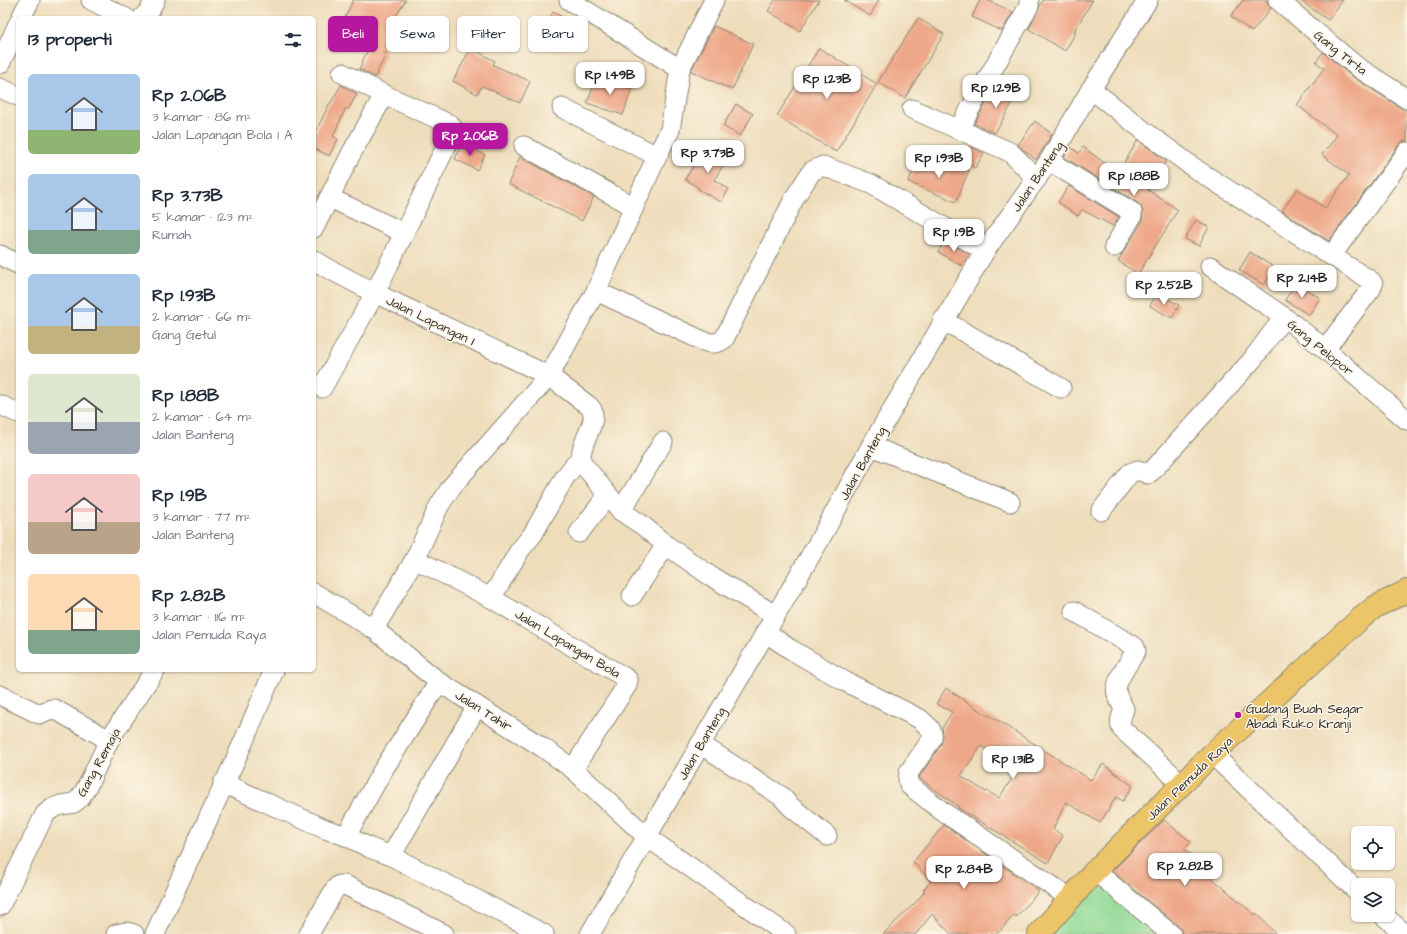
<!DOCTYPE html>
<html lang="id">
<meta charset="utf-8">
<style>
:root{--surface:#fff;--page:#f2f2f3;--text:#1f2937;--muted:#747a83;--accent:#b5179e}
body{margin:0;font-family:"Architects Daughter",sans-serif;background:var(--page);color:var(--text);height:100vh;display:flex;flex-direction:column;font-size:15px;white-space:nowrap}
*{box-sizing:border-box;margin:0}
p{font-size:13px;color:var(--muted)}
.icon{flex:none;width:22px;height:22px;fill:none;stroke:currentColor;stroke-width:2;stroke-linecap:round;stroke-linejoin:round}
.map{position:relative;flex:1;overflow:hidden}
.panel{position:absolute;left:16px;top:16px;width:300px;height:656px;display:flex;flex-direction:column;background:var(--surface);border-radius:6px;box-shadow:0 1px 3px #0004}
.panel>*{flex:none}
.hud{position:absolute;left:328px;top:16px;width:380px;height:36px;display:flex;gap:8px}
.fabs{position:absolute;left:1351px;top:826px;display:grid;gap:8px}
.fabs a{display:grid;place-items:center;width:44px;height:44px;border-radius:6px;background:var(--surface);box-shadow:0 1px 3px #0004;font-size:20px}
.price{position:absolute;translate:-50% -34px;padding:0 9px;border-radius:8px;background:#fff;color:#222;font-size:13px;line-height:26px;filter:drop-shadow(0 1px 2px #0008)}
.price::after{content:'';position:absolute;left:50%;top:24px;width:12px;height:9px;margin-left:-6px;background:inherit;clip-path:polygon(0 0,100% 0,50% 100%)}
.price.selected{background:var(--accent);color:#fff}
ul{padding:0;list-style:none}
li{display:flex;align-items:center;gap:12px;height:100px;padding:0 12px}
li span{display:grid;place-items:center;flex:none;width:112px;height:80px;border-radius:6px;color:#555}
li>.icon{margin-inline-start:auto}
span .icon{width:48px;height:48px;fill:#fffc;stroke-width:1}
li b{font-size:17px}
h2{display:flex;justify-content:space-between;align-items:center;height:48px;padding:0 12px;font-size:17px}
.tag{padding:0 14px;border-radius:6px;background:var(--surface);box-shadow:0 1px 3px #0004;font-size:14px;line-height:36px}
.tag.selected{background:var(--accent);color:#fff}
.map>svg:first-child{display:block}
.green{fill:#90da96;stroke:#5e8260}
.building{fill:#eea889;fill-rule:evenodd}
.lines{fill:none;stroke-linecap:round;stroke-linejoin:round}
.minor-casing{stroke:#8c8473;stroke-width:21}
.primary-casing{stroke:#8c8473;stroke-width:24}
.minor{stroke:#fff;stroke-width:19}
.primary{stroke:#ecc569;stroke-width:22}
.poi-dot{fill:#b5179e;stroke:#fcf5e5;stroke-width:1.5}
.labels{text-anchor:middle;stroke-width:3;stroke-linejoin:round;paint-order:stroke}
.street-label{font-size:13px;fill:#2b2b2b;stroke:#fcf5e5}
.poi-label{font-size:13px;fill:#2b2b2b;stroke:#fcf5e5;text-anchor:start}
</style>
<div class="map">
<svg width="1407" height="934" viewBox="0 0 1407 934">
<rect width="100%" height="100%" fill="#fcf5e5"/>
<filter id="ink" filterUnits="userSpaceOnUse"><feTurbulence type="fractalNoise" baseFrequency=".025" numOctaves="2"/><feDisplacementMap in="SourceGraphic" scale="8" xChannelSelector="R" yChannelSelector="G"/><feConvolveMatrix kernelMatrix="1 2 1 2 8 2 1 2 1" color-interpolation-filters="sRGB"/></filter>
<filter id="wash" filterUnits="userSpaceOnUse"><feTurbulence type="fractalNoise" baseFrequency=".012" numOctaves="4" result="noise"/><feDisplacementMap in="SourceGraphic" scale="16" xChannelSelector="R" yChannelSelector="G"/><feGaussianBlur stdDeviation="0.9" result="paint"/><feColorMatrix in="noise" values="0 0 0 0 0 0 0 0 0 0 0 0 0 0 0 0 0 1.4 0 .05"/><feComposite in="paint" operator="in"/></filter>
<g filter="url(#wash)">
<rect width="100%" height="100%" fill="#edb"/>
<polygon class="green" points="1096,879 1161,934 1046,934"/>
<g id="blocks">
<g class="building">
<polygon points="353,0 406,0 392,22 396,24 383,52 386,54 375,77 359,69 371,43 340,28"/>
<polygon points="775,0 819,0 800,31 768,11"/>
<polygon points="844,0 879,0 870,16"/>
<polygon points="980,0 987,0 1013,12 1002,31 972,17"/>
<polygon points="1043,0 1093,0 1074,31 1076,32 1065,51 1029,29"/>
<polygon points="1243,0 1267,0 1268,4 1271,8 1252,32 1231,16"/>
<polygon points="1300,0 1343,0 1328,20"/>
<polygon points="553,12 566,19 554,42 541,35"/>
<polygon points="918,18 944,34 905,98 878,82"/>
<polygon points="714,26 753,44 732,90 691,71"/>
<polygon points="471,48 495,61 493,65 530,81 520,103 482,86 477,94 453,81"/>
<polygon points="819,48 877,84 836,152 777,116"/>
<polygon points="1323,52 1350,75 1401,108 1407,110 1407,141 1402,142 1398,146 1329,241 1282,211 1297,189 1325,208 1349,175 1322,155 1337,135 1297,105 1324,68 1316,62"/>
<polygon points="597,77 632,89 623,115 587,103"/>
<polygon points="997,84 1017,95 995,133 974,124"/>
<polygon points="341,85 357,94 348,110 346,108 333,136 338,139 329,156 314,148 314,136 329,104 330,104"/>
<polygon points="736,104 753,114 740,136 723,126"/>
<polygon points="1035,121 1052,134 1036,160 1018,145"/>
<polygon points="1138,140 1166,161 1148,190 1178,210 1138,274 1118,261 1142,222 1143,212 1141,206 1138,203 1064,157 1070,147 1079,153 1083,147 1118,173"/>
<polygon points="462,143 485,155 477,170 455,159"/>
<polygon points="706,146 727,159 714,180 729,189 721,202 698,189 699,188 685,179"/>
<polygon points="969,146 984,153 975,168 961,161"/>
<polygon points="520,157 594,197 582,221 508,184"/>
<polygon points="919,158 950,170 953,163 969,170 956,202 908,182"/>
<polygon points="1069,186 1119,217 1113,226 1082,210 1078,216 1058,202"/>
<polygon points="1196,220 1209,227 1199,246 1185,239"/>
<polygon points="945,240 969,254 962,266 938,252"/>
<polygon points="1250,252 1275,268 1264,285 1239,270"/>
<polygon points="1296,283 1320,298 1309,315 1285,300"/>
<polygon points="1157,293 1179,305 1172,318 1150,306"/>
<path d="M946,688L988,716L989,715L1091,780L1103,764L1133,786L1123,801L1116,797L1100,823L1066,802L1053,829L1063,836L1048,863L958,808L959,807L919,778L920,776L941,745L943,736L942,728L952,712L936,704ZM981,746L1018,770L999,798L987,791L986,792L961,776Z"/>
<polygon points="1164,820 1191,842 1184,849 1216,875 1212,878 1255,915 1256,913 1276,934 1182,934 1181,930 1178,926 1112,871"/>
<polygon points="944,825 1039,891 1016,917 1014,915 997,934 951,934 932,914 916,934 883,934 915,903 925,891 923,890 931,881 913,862"/>
</g>
</g>
</g>
<g filter="url(#ink)">
<use href="#blocks" fill-opacity="0" stroke="#8c8473" stroke-width="1"/>
<g class="lines">
<g class="minor-casing">
<g id="minor">
<polyline points="91,0 126,18"/>
<polyline points="569,0 680,69"/>
<polyline points="1278,0 1356,66 1407,99"/>
<polyline points="21,18 30,0"/>
<polyline points="142,18 149,11 155,0"/>
<polyline points="0,64 18,24"/>
<polyline points="0,88 18,96"/>
<polyline points="1091,89 1148,134 1197,170 1371,281 1373,284 1371,289 1325,349"/>
<polyline points="562,108 657,156"/>
<polyline points="912,109 1010,152 1037,179"/>
<polyline points="958,130 1029,6 1029,0"/>
<polyline points="524,146 634,207"/>
<polyline points="1049,161 1132,212 1132,216 1114,247"/>
<polyline points="330,198 404,233"/>
<polyline points="314,228 351,154 379,104 385,95"/>
<polyline points="0,255 18,264"/>
<polyline points="1332,255 1407,152"/>
<path d="M314,260L329,269L375,293L549,376L589,406C602,418 580,442 581,457C581,459 582,461 582,463L621,511L642,525L666,545L709,575L775,615"/>
<polyline points="1210,266 1284,317 1325,349 1407,420"/>
<path d="M596,291L703,341C712,344 717,344 724,339L795,197L812,171L823,166L871,184L985,251"/>
<polyline points="943,320 1061,388"/>
<polyline points="322,388 375,293 453,132 452,127 449,124 385,95 342,73"/>
<polyline points="0,405 18,413"/>
<polyline points="871,446 1010,502"/>
<polyline points="621,511 663,442"/>
<polyline points="1101,511 1130,473 1138,470 1148,474 1152,471 1252,360 1284,317"/>
<polyline points="579,533 608,495"/>
<polyline points="415,559 491,598 624,677 628,680 627,685 573,769"/>
<polyline points="314,593 374,629 439,682 542,747 573,769 647,837 786,934"/>
<polyline points="632,596 666,545"/>
<polyline points="491,598 520,550 533,534 565,477 581,457"/>
<path d="M1074,611L1135,647L1136,651C1130,661 1113,684 1117,694C1118,699 1122,704 1124,709C1122,716 1118,722 1122,729L1182,784"/>
<polyline points="374,629 415,559 439,506 452,486 549,376 596,291 657,156 670,130 680,69 714,0"/>
<path d="M765,632L790,649L846,682L920,719C927,726 934,729 932,739L909,772L908,779L909,785L942,811L1070,898"/>
<polyline points="0,695 39,714 51,709 54,709 109,740"/>
<polyline points="700,744 781,796 790,806 827,836"/>
<polyline points="1212,754 1358,892"/>
<polyline points="223,783 325,829 346,836 370,848 391,856 544,934"/>
<polyline points="346,836 383,770 439,682"/>
<polyline points="391,856 477,706"/>
<polyline points="1095,871 1171,934"/>
<polyline points="0,906 45,814 53,808 61,805 74,803 80,798 87,787 109,740 155,670"/>
<polyline points="1383,915 1405,934"/>
<polyline points="116,934 126,932 134,934"/>
<polyline points="155,934 243,743 274,670"/>
<polyline points="309,934 335,889 339,885 345,885 444,934"/>
<polyline points="590,934 819,541 871,446 985,251 1049,161 1091,89 1148,0"/>
</g>
</g>
<g class="primary-casing">
<polyline id="primary" points="1039,934 1095,871 1212,754 1360,619 1375,607 1407,591"/>
</g>
<use href="#minor" class="minor"/>
<use href="#primary" class="primary"/>
</g>
</g>
<circle class="poi-dot" cx="1238" cy="715" r="4"/>
<g class="labels">
<g class="street-label">
<text transform="translate(1341 52) rotate(38)" y="5">Gang Tirta</text>
<text transform="translate(1037 176) rotate(-56)" y="5">Jalan Banteng</text>
<text transform="translate(431 320) rotate(26)" y="5">Jalan Lapangan I</text>
<text transform="translate(1321 347) rotate(39)" y="5">Gang Pelopor</text>
<text transform="translate(862 463) rotate(-61)" y="5">Jalan Banteng</text>
<text transform="translate(568 643) rotate(31)" y="5">Jalan Lapangan Bola</text>
<text transform="translate(484 710) rotate(32)" y="5">Jalan Tahir</text>
<text transform="translate(701 743) rotate(-60)" y="5">Jalan Banteng</text>
<text transform="translate(98 762) rotate(-61)" y="5">Gang Remaja</text>
<text transform="translate(1189 778) rotate(-44)" y="5">Jalan Pemuda Raya</text>
</g>
<g class="poi-label">
<text x="1246" y="713">Gudang Buah Segar<tspan x="1246" dy="15">Abadi Ruko Kranji</tspan></text>
</g>
</g>
</svg>
<div class="fabs">
<a><svg class="icon" aria-label="locate" viewBox="0 0 24 24"><circle cx="12" cy="12" r="6"/><path d="M12 2v4M12 18v4M2 12h4M18 12h4"/></svg></a>
<a><svg class="icon" aria-label="layers" viewBox="0 0 24 24"><path d="M12 4l9 5-9 5-9-5zM3 14l9 5 9-5"/></svg></a>
</div>
<b class="price" style="left:610px;top:96px">Rp 1.49B</b>
<b class="price" style="left:827px;top:100px">Rp 1.23B</b>
<b class="price" style="left:996px;top:109px">Rp 1.29B</b>
<b class="price selected" style="left:470px;top:157px">Rp 2.06B</b>
<b class="price" style="left:708px;top:174px">Rp 3.73B</b>
<b class="price" style="left:939px;top:179px">Rp 1.93B</b>
<b class="price" style="left:1134px;top:197px">Rp 1.88B</b>
<b class="price" style="left:954px;top:253px">Rp 1.9B</b>
<b class="price" style="left:1302px;top:299px">Rp 2.14B</b>
<b class="price" style="left:1164px;top:306px">Rp 2.52B</b>
<b class="price" style="left:1013px;top:780px">Rp 1.31B</b>
<b class="price" style="left:1185px;top:887px">Rp 2.82B</b>
<b class="price" style="left:964px;top:890px">Rp 2.84B</b>
<div class="hud">
<a class="tag selected">Beli</a>
<a class="tag">Sewa</a>
<a class="tag">Filter</a>
<a class="tag">Baru</a>
</div>
<section class="panel">
<h2>13 properti<svg class="icon" aria-label="filters" viewBox="0 0 24 24"><path d="M4 7h16M4 17h16"/><circle cx="9" cy="7" r="2"/><circle cx="15" cy="17" r="2"/></svg></h2>
<ul>
<li><span style="background:linear-gradient(#a9c7e8 70%,#8fb573 0)"><svg class="icon" aria-label="home" viewBox="0 0 24 24"><path d="M3 11l9-7 9 7M6 9v11h12V9"/></svg></span><div><b>Rp 2.06B</b><p>3 kamar · 86 m²</p><p>Jalan Lapangan Bola 1 A</p></div></li>
<li><span style="background:linear-gradient(#a9c7e8 70%,#7fa58c 0)"><svg class="icon" aria-label="home" viewBox="0 0 24 24"><path d="M3 11l9-7 9 7M6 9v11h12V9"/></svg></span><div><b>Rp 3.73B</b><p>5 kamar · 123 m²</p><p>Rumah</p></div></li>
<li><span style="background:linear-gradient(#a9c7e8 65%,#c2b280 0)"><svg class="icon" aria-label="home" viewBox="0 0 24 24"><path d="M3 11l9-7 9 7M6 9v11h12V9"/></svg></span><div><b>Rp 1.93B</b><p>2 kamar · 66 m²</p><p>Gang Getul</p></div></li>
<li><span style="background:linear-gradient(#dfe7d0 60%,#9aa5b1 0)"><svg class="icon" aria-label="home" viewBox="0 0 24 24"><path d="M3 11l9-7 9 7M6 9v11h12V9"/></svg></span><div><b>Rp 1.88B</b><p>2 kamar · 64 m²</p><p>Jalan Banteng</p></div></li>
<li><span style="background:linear-gradient(#f6c9c9 60%,#b9a48a 0)"><svg class="icon" aria-label="home" viewBox="0 0 24 24"><path d="M3 11l9-7 9 7M6 9v11h12V9"/></svg></span><div><b>Rp 1.9B</b><p>3 kamar · 77 m²</p><p>Jalan Banteng</p></div></li>
<li><span style="background:linear-gradient(#ffd9b3 70%,#7fa58c 0)"><svg class="icon" aria-label="home" viewBox="0 0 24 24"><path d="M3 11l9-7 9 7M6 9v11h12V9"/></svg></span><div><b>Rp 2.82B</b><p>3 kamar · 116 m²</p><p>Jalan Pemuda Raya</p></div></li>
</ul>
</section>
</div>
